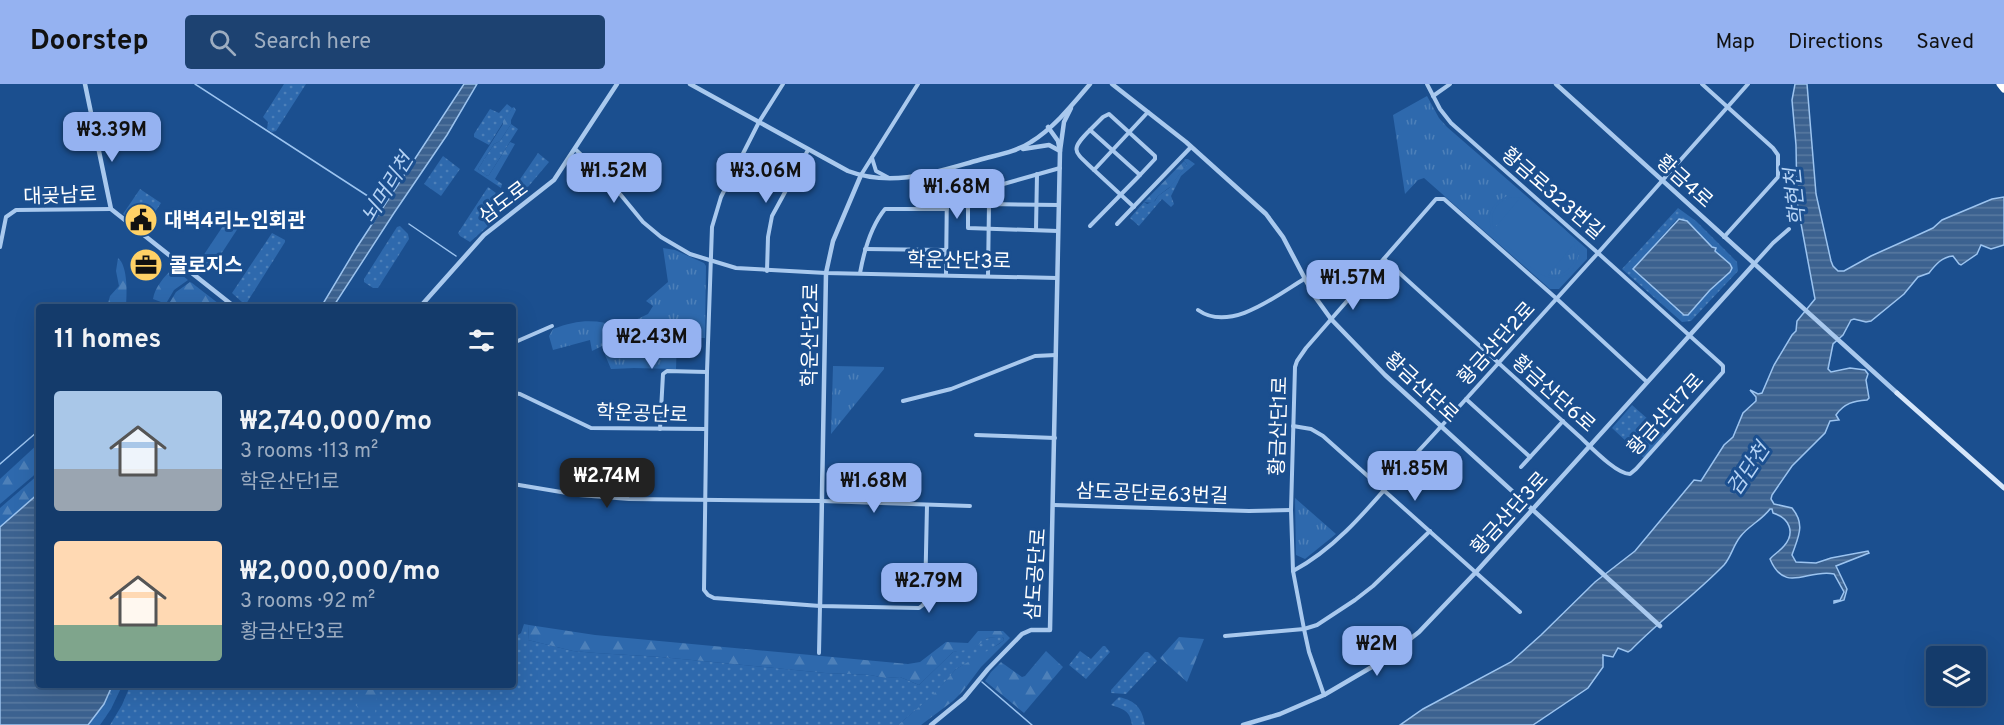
<!DOCTYPE html>
<meta charset="utf-8">
<style>
:root{--surface:#143b6b;--page:#1d4271;--text:#f1f3f6;--muted:#9dadc1;--line:#33557e;--accent:#95b2f1}
body{margin:0;font-family:Overpass,"Noto Sans KR",sans-serif;background:var(--page);color:var(--text);height:100vh;display:flex;flex-direction:column;font-size:22px;white-space:nowrap}
*{box-sizing:border-box;margin:0}
p{font-size:20px;color:var(--muted)}
.icon{flex:none;width:33px;height:33px;fill:none;stroke:currentColor;stroke-width:2;stroke-linecap:round;stroke-linejoin:round}
.map{position:relative;flex:1;overflow:hidden}
.panel{position:absolute;left:36px;top:220px;width:480px;height:384px;display:flex;flex-direction:column;background:var(--surface);border-radius:6px;box-shadow:0 6px 24px #0002,0 0 0 2px var(--line)}
.panel>*{flex:none}
.tools{position:absolute;left:1926px;top:562px;display:grid;gap:12px}
.tools a{display:grid;place-items:center;width:60px;height:60px;border-radius:6px;background:var(--surface);box-shadow:0 6px 24px #0002,0 0 0 2px var(--line);font-size:30px}
.price{position:absolute;translate:-50% -51px;padding:0 14px;border-radius:12px;background:var(--accent);color:#111;font-size:20px;line-height:39px;filter:drop-shadow(0 2px 3px #0008)}
.price::after{content:'';position:absolute;left:50%;top:36px;width:18px;height:14px;margin-left:-9px;background:inherit;clip-path:polygon(0 0,100% 0,50% 100%)}
.price.on{background:#222;color:#fff}
ul{padding:0;list-style:none}
li{display:flex;align-items:center;gap:18px;height:150px;padding:0 18px}
li span{display:grid;place-items:center;flex:none;width:168px;height:120px;border-radius:6px;color:#555}
li>.icon{margin-inline-start:auto}
span .icon{width:72px;height:72px;fill:#fffc;stroke-width:1}
li b{font-size:26px}
h2{display:flex;justify-content:space-between;align-items:center;height:72px;padding:0 18px;font-size:26px}
header{display:flex;align-items:center;gap:36px;box-sizing:border-box;height:84px;padding:0 30px;background:var(--accent);color:#111}
header strong{font-size:28px}
nav{display:flex;gap:33px;margin-inline-start:auto;font-size:21px}
.search{width:420px;height:54px;background:var(--page);display:flex;align-items:center;gap:15px;box-sizing:border-box;padding:0 21px;border-radius:6px;color:var(--muted);font-size:22px}
.map>svg:first-child{display:block}
.grass{fill:url(#grass-dots);fill-rule:evenodd}
.forest{fill:url(#forest-firs)}
.park{fill:url(#park-tufts)}
.pitch{fill:#2e69ad;fill-rule:evenodd}
.water{fill:url(#water-rules);stroke:#9cc4f0;stroke-width:1.5}
.lines{fill:none;stroke-linecap:round;stroke-linejoin:round}
.stream{stroke:#9cc4f0;stroke-width:1.5}
.minor{stroke:#a9c9ee;stroke-width:4}
.tertiary{stroke:#a9c9ee;stroke-width:4.5}
.secondary{stroke:#d6e6fa;stroke-width:5}
.motorway{stroke:#fff;stroke-width:7}
.labels{text-anchor:middle;stroke-width:6;stroke-linejoin:round;paint-order:stroke}
.street-label{font-size:20px;fill:#fff;stroke:#1b4f8f}
.poi-label{font-size:20px;font-weight:bold;fill:#fff;stroke:#1b4f8f;text-anchor:start}
.water-label{font-size:21px;font-style:italic;fill:#b5d3f5;stroke:#1b4f8f}
</style>
<header>
<strong>Doorstep</strong>
<div class="search"><svg class="icon" aria-label="search" viewBox="0 0 24 24"><circle cx="10" cy="10" r="6"/><path d="M15 15l6 6"/></svg>Search here</div>
<nav><a>Map</a><a>Directions</a><a>Saved</a></nav>
</header>
<div class="map">
<svg width="2004" height="641" viewBox="0 0 2004 641">
<defs>
<pattern id="grass-dots" width="8" height="8" patternUnits="userSpaceOnUse" patternTransform="scale(1.5)"><rect width="8" height="8" fill="#2e69ad"/><path d="M2 2h.1M6 6h.1" fill="none" stroke="#4d80b9" stroke-width="1.8" stroke-linecap="round"/></pattern>
<pattern id="forest-firs" width="22" height="20" patternUnits="userSpaceOnUse" patternTransform="scale(1.5)"><rect width="22" height="20" fill="#2e69ad"/><path d="M5 1l3.5 6h-7zM16 11l3.5 6h-7z" fill="#4d80b9"/></pattern>
<pattern id="park-tufts" width="24" height="20" patternUnits="userSpaceOnUse" patternTransform="scale(1.5)"><rect width="24" height="20" fill="#2e69ad"/><path d="M3 7l-1-3M5 7V3M7 7l1-3M15 17l-1-3M17 17v-4M19 17l1-3" fill="none" stroke="#4d80b9"/></pattern>
<pattern id="water-rules" width="6" height="5" patternUnits="userSpaceOnUse" patternTransform="scale(1.5)"><rect width="6" height="5" fill="#3c6290"/><path d="M0 2.5h6" fill="none" stroke="#597aa1"/></pattern>
</defs>
<rect width="100%" height="100%" fill="#1b4f8f"/>
<g class="grass">
<polygon points="284,0 306,0 276,47 272,48 267,45 268,38 263,33"/>
<polygon points="507,20 512,24 489,61 474,53 474,50 490,25 499,29"/>
<polygon points="511,40 518,45 489,91 487,92 478,85 494,60 500,57"/>
<polygon points="538,69 549,78 522,110 517,112 512,107"/>
<polygon points="443,72 460,85 441,112 424,100"/>
<polygon points="1185,75 1188,75 1195,80 1181,92 1171,112 1174,120 1171,123 1162,115 1139,142 1130,134 1144,118 1147,120 1155,117 1158,112 1169,104 1187,80 1184,77"/>
<polygon points="488,103 496,109 487,125 497,134 470,158 460,152 458,149"/>
<polygon points="140,105 161,119 151,134 141,130 134,138 123,130"/>
<path d="M1678,124L1696,137L1737,178L1738,187L1691,237L1682,238L1622,185ZM1677,135L1688,140L1712,163H1714C1717,173 1731,176 1731,186L1710,206L1688,231H1684L1633,185Z"/>
<polygon points="400,142 408,150 409,155 378,204 373,204 364,198 364,195 397,143"/>
<polygon points="272,149 285,156 285,158 246,220 244,220 232,209"/>
<polygon points="1632,321 1667,352 1646,376 1612,344"/>
<polygon points="524,540 529,541 528,556 573,567 596,569 661,573 825,589 870,591 886,594 900,593 919,601 953,568 975,563 984,555 1002,552 1004,556 986,569 956,585 934,611 898,641 110,641 122,621 130,602 513,602 513,550 518,551 521,549"/>
<polygon points="1103,562 1105,562 1110,568 1086,595 1069,581 1080,567 1091,575"/>
<polygon points="1145,568 1148,568 1157,577 1126,610 1111,609 1111,606"/>
<path d="M1119,613C1136,617 1142,624 1145,641H1132C1130,626 1123,625 1111,621Z"/>
</g>
<g class="forest">
<polygon points="514,23 516,26 511,36 511,40 500,57 494,60 478,85 487,92 489,91 510,58 515,60 495,95 502,100 501,104 474,86 503,40 503,37 512,24"/>
<polygon points="1184,77 1187,80 1171,102 1158,112 1153,119 1144,118"/>
<polygon points="231,130 241,135 242,138 212,184 210,184 201,177 201,175"/>
<path d="M118,174C128,182 127,210 126,222L107,223L110,212L119,202L116,187Z"/>
<path d="M173,184L188,196L174,206L164,223H158L161,218L153,215C155,203 164,193 173,184Z"/>
<polygon points="190,198 192,199 223,223 196,223 188,218 187,223 167,223 176,208"/>
<polygon points="39,359 39,387 0,420 0,395"/>
<polygon points="39,390 39,409 0,443 0,424"/>
<polygon points="529,541 595,551 908,580 920,578 946,558 968,559 978,547 1003,547 1010,554 981,583 963,607 953,617 921,641 898,641 933,611 956,585 999,560 1004,556 1003,553 987,554 973,565 953,568 919,601 900,593 886,594 870,591 825,589 661,573 596,569 573,567 528,556"/>
<polygon points="1179,553 1204,555 1187,598 1160,574"/>
<polygon points="1046,567 1063,583 1024,629 985,597 991,588 1001,578 1022,593 1025,592"/>
<polygon points="112,602 122,602 111,625 100,641 88,641 96,631"/>
<polygon points="359,602 378,602 375,629 357,623"/>
</g>
<g class="park">
<polygon points="1427,12 1439,34 1447,43 1587,165 1587,175 1559,205 1550,205 1424,94 1418,96 1405,110 1393,31"/>
<path d="M663,164L675,166L704,179L706,182L705,254H677L676,285L634,284L611,285L605,271L606,265L602,262L592,267L590,256L553,266L549,252L553,245C579,235 596,235 621,243L648,230L653,222L646,217L668,198Z"/>
<polygon points="833,282 884,283 884,285 831,350"/>
<polygon points="1295,414 1336,450 1305,475 1296,471"/>
</g>
<path class="pitch" d="M1510,111H1520L1528,115C1539,124 1570,147 1576,159C1581,169 1577,182 1569,189C1561,195 1551,195 1542,191C1527,183 1503,157 1489,145L1491,143C1486,128 1495,116 1510,111ZM1514,113L1520,114L1494,145C1488,129 1498,115 1514,113ZM1574,160C1580,178 1567,194 1548,191Z"/>
<g class="water">
<polygon points="464,0 477,0 447,51 394,129 333,223 321,223 357,163"/>
<path d="M1795,0H1807L1816,110L1831,177L1833,182L1838,187H1844L1871,172L1920,150L1933,144L1942,136L1992,115L2004,113V161L1991,165L1981,161L1977,170L1961,181L1959,180L1953,172C1942,173 1936,180 1929,189L1918,193L1904,210L1871,237L1866,238L1854,235L1851,236L1843,251L1833,260L1828,285L1831,288L1850,284L1865,286L1868,290L1866,296L1869,314L1867,316C1854,317 1844,319 1836,331L1839,336L1830,337L1825,349L1792,382L1772,411L1771,415L1774,420L1792,424C1806,441 1798,453 1792,471L1796,478L1816,479L1831,474L1868,467L1869,469L1836,482L1847,505L1844,516L1834,519V517L1840,516L1844,508L1834,490C1808,484 1785,511 1770,475C1774,470 1780,467 1784,462C1796,448 1789,434 1773,429L1772,425H1770C1762,436 1748,442 1740,453C1733,462 1731,473 1724,481C1695,511 1660,536 1631,566L1628,568L1618,564L1613,573L1603,571V583L1588,604L1533,641H1400L1423,625L1511,578L1541,551L1595,498L1635,467L1694,396L1701,397L1724,361L1733,353L1743,329L1756,317V313L1750,306L1758,310L1762,309L1774,281L1792,251L1796,247L1797,237L1815,215L1797,118L1796,61L1792,16Z"/>
<polygon points="1679,135 1687,137 1712,163 1716,164 1715,167 1730,180 1732,184 1730,188 1710,206 1688,231 1684,231 1633,185"/>
<polygon points="39,409 39,602 112,602 104,620 88,641 0,641 0,443"/>
</g>
<g class="lines">
<g class="stream">
<polyline points="195,0 377,118"/>
<polyline points="409,140 456,172"/>
<polyline points="0,380 37,348"/>
<polyline points="982,598 1032,641"/>
</g>
<g class="minor">
<polyline points="783,0 759,38 721,113 712,143 707,288 704,506 708,511 714,514 820,522 919,524 923,521 925,516 927,421"/>
<polyline points="1427,0 1440,25 1451,39 1598,169 1748,0"/>
<polyline points="1702,0 1773,64 1778,71 1778,93 1724,153"/>
<polyline points="1433,12 1450,0"/>
<polygon points="1109,30 1155,72 1155,75 1140,91 1090,46 1103,33"/>
<path d="M1090,46C1069,67 1074,67 1094,86"/>
<polyline points="575,65 611,99 643,138 661,153 690,170 736,184 826,189 1057,194"/>
<polyline points="872,74 876,87 889,94"/>
<polyline points="944,86 947,103 946,191"/>
<polyline points="861,91 918,0"/>
<polyline points="968,103 968,144 1058,147"/>
<polyline points="968,110 1060,84"/>
<polyline points="989,120 989,104"/>
<polyline points="1134,123 1094,86 1148,28"/>
<polyline points="1117,140 1191,63"/>
<polyline points="1090,142 1140,91"/>
<polyline points="1036,146 1037,90"/>
<polyline points="0,163 6,133 16,126 111,125"/>
<polyline points="865,165 946,166"/>
<polyline points="1754,180 1773,159 1789,145"/>
<polyline points="767,187 768,153 772,132 808,66"/>
<path d="M860,189C864,167 871,142 885,125H947"/>
<polyline points="988,192 989,120 1059,121"/>
<path d="M1198,226C1230,249 1276,212 1304,195"/>
<polyline points="513,259 552,242"/>
<polyline points="513,309 520,310 591,344 706,345"/>
<polyline points="1466,315 1530,373"/>
<polyline points="903,317 951,305 1035,272 1056,271"/>
<polyline points="1293,342 1311,345 1323,352 1520,528"/>
<polyline points="660,345 663,290 667,287 707,288"/>
<polyline points="976,351 1055,354"/>
<polyline points="1521,383 1563,337"/>
<polyline points="513,400 579,411 629,415 822,417 970,422"/>
<polyline points="1054,421 1249,427 1291,426"/>
<path d="M1293,487C1342,461 1377,413 1413,373C1475,306 1536,237 1598,169L1720,279L1723,282V288L1636,385L1630,390C1616,390 1590,362 1579,352C1514,293 1449,234 1384,175"/>
<polyline points="1225,552 1304,545 1317,541 1355,516 1373,502 1430,447"/>
<polyline points="819,569 820,522"/>
<polyline points="1324,611 1309,568 1304,545 1293,487 1291,426 1295,283 1297,277 1306,264 1436,115 1444,115 1557,215 1647,298"/>
</g>
<g class="tertiary">
<polyline points="85,0 111,125 236,224"/>
<path d="M690,0L848,87C893,104 936,88 979,76C996,71 1016,68 1031,58C1054,44 1073,20 1090,0"/>
<polyline points="1112,0 1186,58 1266,130 1283,153 1313,210 1331,235 1385,291 1660,542"/>
<polyline points="1556,0 1897,309"/>
<polyline points="1023,65 1049,61 1060,67 1064,38 1071,24"/>
<polyline points="419,224 484,151 554,96 617,0"/>
<polyline points="820,522 826,189 833,157 861,91"/>
<polyline points="931,641 964,614 988,585 1022,550 1031,546 1050,546 1060,67 1058,57 1048,43"/>
<polyline points="1243,641 1280,630 1324,611 1382,577 1419,548 1476,488 1754,180"/>
</g>
<polyline class="secondary" points="1897,309 2004,404"/>
<polyline class="motorway" points="2000,0 2004,5"/>
</g>
<defs>
<g id="civic-disc" transform="scale(1.725)"><circle r="9.5" fill="#ffd166" stroke="#1b4f8f"/><path d="M-.6-6.5H3V-4.5H.6V-3L4-1V1h2V6H-6V1h2V-1L-.6-3ZM-1.2 2.5V6h2.4V2.5Z" fill="#111"/></g>
<g id="office-disc" transform="scale(1.725)"><circle r="9.5" fill="#ffd166" stroke="#1b4f8f"/><path d="M-6-3h4V-5.5h4V-3h4V5H-6ZM-1-4.5V-3h2v-1.5ZM-6 0V1H6V0Z" fill="#111"/></g>
</defs>
<g fill-rule="evenodd">
<use href="#civic-disc" x="141" y="136"/>
<use href="#office-disc" x="146" y="181"/>
</g>
<g class="labels">
<g class="street-label">
<text transform="translate(1685 97) rotate(42)" y="7">황금4로</text>
<text transform="translate(1553 109) rotate(41)" y="7">황금로323번길</text>
<text transform="translate(60 111) rotate(-2)" y="7">대곶남로</text>
<text transform="translate(503 118) rotate(-37)" y="7">삼도로</text>
<text transform="translate(959 176) rotate(1)" y="7">학운산단3로</text>
<text transform="translate(810 251) rotate(-89)" y="7">학운산단2로</text>
<text transform="translate(1496 259) rotate(-48)" y="7">황금산단2로</text>
<text transform="translate(1422 303) rotate(43)" y="7">황금산단로</text>
<text transform="translate(1554 309) rotate(42)" y="7">황금산단6로</text>
<text transform="translate(642 329) rotate(2)" y="7">학운공단로</text>
<text transform="translate(1665 330) rotate(-48)" y="7">황금산단7로</text>
<text transform="translate(1278 342) rotate(-88)" y="7">황금산단1로</text>
<text transform="translate(1152 409) rotate(2)" y="7">삼도공단로63번길</text>
<text transform="translate(1509 429) rotate(-48)" y="7">황금산단3로</text>
<text transform="translate(1035 490) rotate(-86)" y="7">삼도공단로</text>
</g>
<g class="poi-label">
<text x="164" y="143">대벽4리노인회관</text>
<text x="169" y="188">콜로지스</text>
</g>
<g class="water-label">
<text transform="translate(387 104) rotate(-58)" y="7">뇌머리천</text>
<text transform="translate(1795 113) rotate(-96)" y="7">학현천</text>
<text transform="translate(1748 385) rotate(-56)" y="7">검단천</text>
</g>
</g>
</svg>
<div class="tools">
<a><svg class="icon" aria-label="layers" viewBox="0 0 24 24"><path d="M12 4l9 5-9 5-9-5zM3 14l9 5 9-5"/></svg></a>
</div>
<b class="price" style="left:112px;top:79px">₩3.39M</b>
<b class="price" style="left:614px;top:120px">₩1.52M</b>
<b class="price" style="left:766px;top:120px">₩3.06M</b>
<b class="price" style="left:957px;top:136px">₩1.68M</b>
<b class="price" style="left:1353px;top:227px">₩1.57M</b>
<b class="price" style="left:652px;top:286px">₩2.43M</b>
<b class="price" style="left:1415px;top:418px">₩1.85M</b>
<b class="price on" style="left:607px;top:425px">₩2.74M</b>
<b class="price" style="left:874px;top:430px">₩1.68M</b>
<b class="price" style="left:929px;top:530px">₩2.79M</b>
<b class="price" style="left:1377px;top:593px">₩2M</b>
<section class="panel">
<h2>11 homes<svg class="icon" aria-label="filters" viewBox="0 0 24 24"><path d="M4 7h16M4 17h16"/><circle cx="9" cy="7" r="2"/><circle cx="15" cy="17" r="2"/></svg></h2>
<ul>
<li><span style="background:linear-gradient(#a9c7e8 65%,#9aa5b1 0)"><svg class="icon" aria-label="home" viewBox="0 0 24 24"><path d="M3 11l9-7 9 7M6 9v11h12V9"/></svg></span><div><b>₩2,740,000/mo</b><p>3 rooms · 113 m²</p><p>학운산단1로</p></div></li>
<li><span style="background:linear-gradient(#ffd9b3 70%,#7fa58c 0)"><svg class="icon" aria-label="home" viewBox="0 0 24 24"><path d="M3 11l9-7 9 7M6 9v11h12V9"/></svg></span><div><b>₩2,000,000/mo</b><p>3 rooms · 92 m²</p><p>황금산단3로</p></div></li>
</ul>
</section>
</div>
